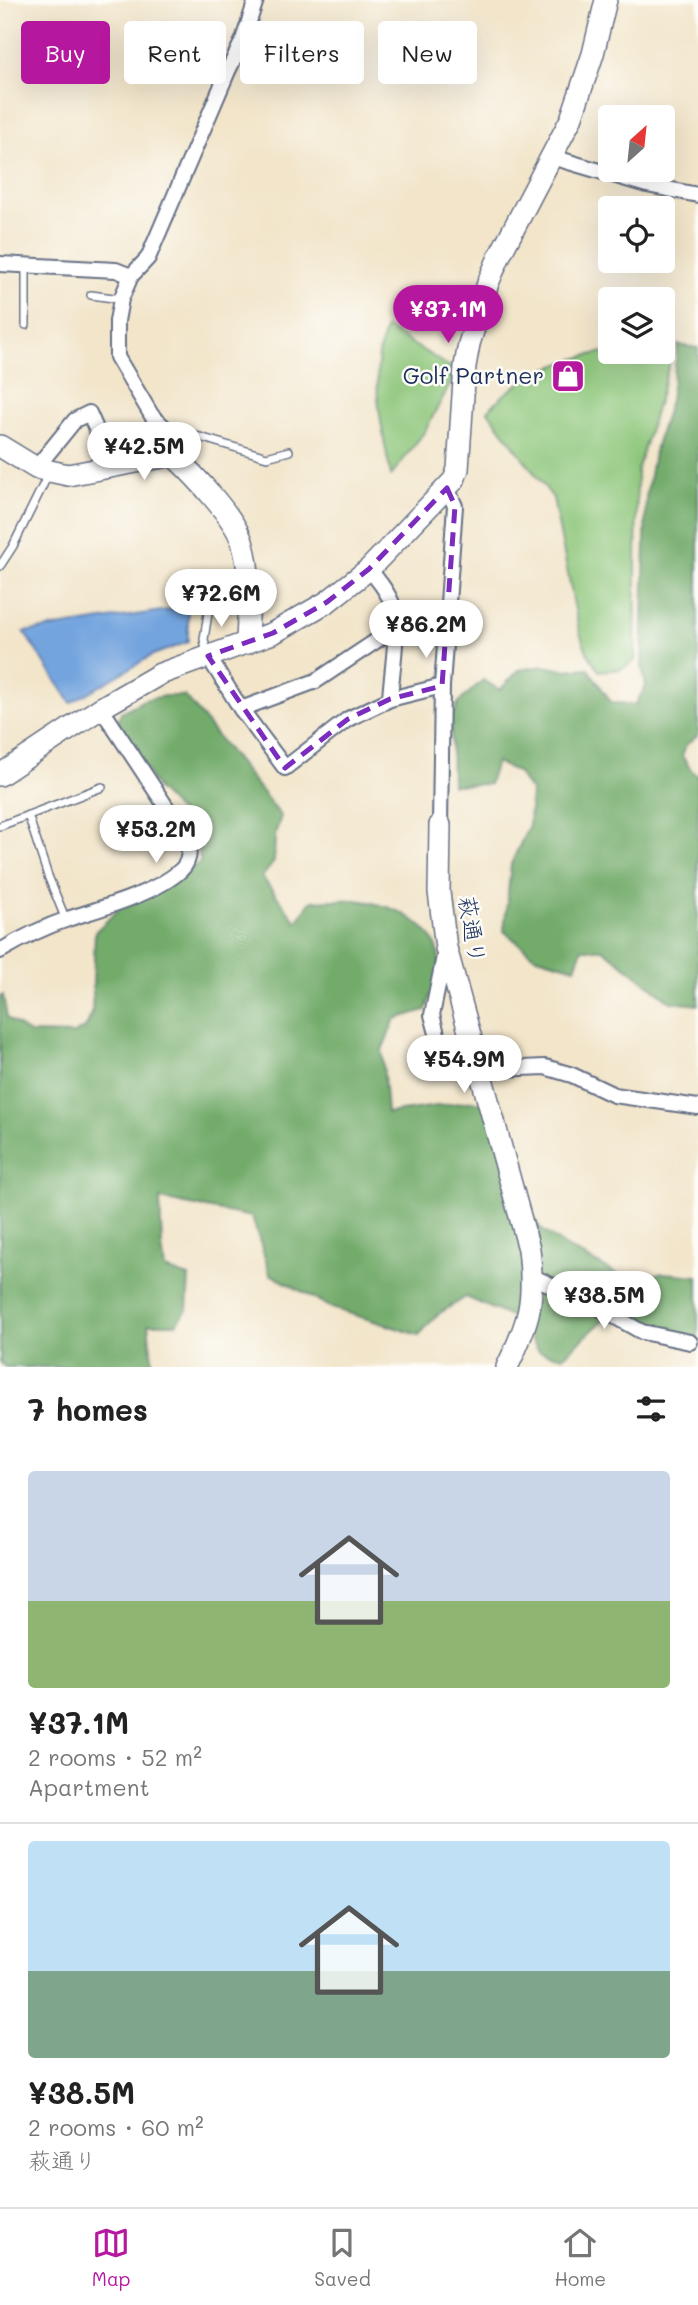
<!DOCTYPE html>
<meta charset="utf-8">
<style>
:root{--surface:#fff;--page:#f2f2f2;--text:#222;--muted:#767676;--line:#e0e0e0;--accent:#b5179e}
body{margin:0;font-family:Mali,"Klee One",sans-serif;background:var(--page);color:var(--text);height:100vh;display:flex;flex-direction:column;font-size:26px;white-space:nowrap}
*{box-sizing:border-box;margin:0}
p{font-size:23px;color:var(--muted)}
.icon{flex:none;width:38px;height:38px;fill:none;stroke:currentColor;stroke-width:2;stroke-linecap:round;stroke-linejoin:round}
.map{position:relative;height:1367px;overflow:hidden}
.details{display:flex;flex-direction:column;background:var(--surface);flex:1}
.details>*{flex:none}
.guide{position:absolute;left:21px;top:21px;width:656px;height:63px;display:flex;gap:14px}
.needle{width:46px;rotate:27deg}
.buttons{position:absolute;left:598px;top:105px;display:grid;gap:14px}
.buttons a{display:grid;place-items:center;width:77px;height:77px;border-radius:7px;background:var(--surface);box-shadow:0 7px 28px #0002;font-size:35px}
.price{position:absolute;translate:-50% -60px;padding:0 16px;border-radius:24px;background:#fff;color:#222;font-size:23px;line-height:46px;filter:drop-shadow(0 2px 4px #0008)}
.price::after{content:'';position:absolute;left:50%;top:42px;width:21px;height:16px;margin-left:-10px;background:inherit;clip-path:polygon(0 0,100% 0,50% 100%)}
.price.selected{background:var(--accent);color:#fff}
ul{padding:0;list-style:none}
li{display:grid;align-content:center;gap:14px;height:371px;padding:0 28px}
li+li{border-top:2px solid var(--line)}
li span{display:grid;place-items:center;height:217px;border-radius:7px;color:#555}
li>.icon{margin-inline-start:auto}
span .icon{width:126px;height:126px;fill:#fffc;stroke-width:1}
li b{font-size:30px}
h2{display:flex;justify-content:space-between;align-items:center;height:84px;padding:0 28px;font-size:30px}
.pill{padding:0 24px;border-radius:7px;background:var(--surface);box-shadow:0 7px 28px #0002;font-size:24px;line-height:63px}
.pill.selected{background:var(--accent);color:#fff}
.tab-bar{display:flex;justify-content:space-around;align-items:center;height:98px;border-top:2px solid var(--line);background:var(--surface);font-size:19px;color:var(--muted)}
.tab-bar a{display:grid;justify-items:center;gap:4px}
.tab-bar .selected{color:var(--accent)}
.map>svg:first-child{display:block}
.green{fill:#8dc67a;stroke:#547a6c;stroke-width:2}
.forest{fill:#72ab6a;stroke:#466d64;stroke-width:2}
.water{fill:#73a4de;stroke:#476a9e;stroke-width:2}
.lines{fill:none;stroke-linecap:round;stroke-linejoin:round}
.lane-casing{stroke:#666f84;stroke-width:10}
.street-casing{stroke:#666f84;stroke-width:18}
.secondary-casing{stroke:#666f84;stroke-width:24}
.lane{stroke:#fff;stroke-width:7}
.street{stroke:#fff;stroke-width:14}
.secondary{stroke:#fff;stroke-width:21}
.marked{fill:none;stroke:#7b2cbf;stroke-width:5;stroke-dasharray:14 9;stroke-linejoin:round}
.labels{text-anchor:middle;stroke-width:5;stroke-linejoin:round;paint-order:stroke}
.poi-label{font-size:23px;fill:#1b2f5e;stroke:#fdfcf7;text-anchor:end}
.street-label{font-size:23px;fill:#1b2f5e;stroke:#fdfcf7}
</style>
<div class="map">
<svg width="698" height="1367" viewBox="0 0 698 1367">
<rect width="100%" height="100%" fill="#fdfcf7"/>
<filter id="ink" filterUnits="userSpaceOnUse"><feTurbulence type="fractalNoise" baseFrequency=".0143" numOctaves="2"/><feDisplacementMap in="SourceGraphic" scale="14" xChannelSelector="R" yChannelSelector="G"/><feConvolveMatrix kernelMatrix="1 2 1 2 8 2 1 2 1" color-interpolation-filters="sRGB"/></filter>
<filter id="wash" filterUnits="userSpaceOnUse"><feTurbulence type="fractalNoise" baseFrequency=".00686" numOctaves="4" result="noise"/><feDisplacementMap in="SourceGraphic" scale="28" xChannelSelector="R" yChannelSelector="G"/><feGaussianBlur stdDeviation="1.57" result="paint"/><feColorMatrix in="noise" values="0 0 0 0 0 0 0 0 0 0 0 0 0 0 0 0 0 1.4 0 .05"/><feComposite in="paint" operator="in"/></filter>
<g filter="url(#wash)">
<rect width="100%" height="100%" fill="#f2e5ca"/>
<g class="green">
<path d="M386,328L457,371L425,431L391,476C382,429 368,373 386,328Z"/>
<path d="M604,352H645L672,355L637,471L635,661L621,669L599,671L587,652L579,630L553,498L488,411C516,377 562,360 604,352Z"/>
</g>
<g class="forest">
<polygon points="678,345 698,348 698,735 686,745 682,756 692,771 698,775 698,1005 671,1002 603,949 582,949 575,968 534,956 504,931 511,864 529,825 531,791 517,772 496,762 489,784 452,785 451,718 459,702 483,680 500,690 519,670 543,666 565,670 588,668 611,702 635,705 646,686 642,668 646,497 654,453 670,400"/>
<path d="M165,696H185L281,816L275,835L274,862L262,877L297,922L311,901C326,901 341,899 355,900C391,903 443,925 439,968C437,982 430,997 426,1010L395,1019L382,1050L387,1113L473,1101L505,1109L528,1210L542,1230L568,1248L626,1279L663,1273L698,1276V1344L616,1309L563,1357L539,1351L518,1320L466,1297L437,1315L419,1335L332,1308L270,1274L252,1217L160,1199L162,1247L165,1269L189,1277L187,1310L176,1324H148L153,1367H5L0,1362V996L3,995L7,1018L29,1033L74,1034L86,1027L92,1013L95,932L119,909L176,881L201,861L188,821L157,789L118,721L121,712L144,700Z"/>
</g>
<polygon class="water" points="188,607 188,642 153,655 71,703 24,632"/>
</g>
<g filter="url(#ink)">
<g class="lines">
<g class="lane-casing">
<g id="lane">
<polyline points="663,152 666,147"/>
<polyline points="647,185 655,170"/>
<polyline points="91,295 121,299"/>
<polyline points="26,325 26,265"/>
<polyline points="163,426 267,457 289,451"/>
<polyline points="0,566 13,546 48,475"/>
<polyline points="207,655 204,639 209,607 212,603 247,598"/>
<polyline points="28,815 48,876 66,920"/>
<polyline points="0,826 102,787"/>
</g>
</g>
<g class="street-casing">
<g id="street">
<polyline points="552,157 647,185 698,195"/>
<polyline points="0,264 116,270 131,276"/>
<polyline points="173,455 163,426 152,416 117,357 117,321 121,299 131,276 148,258 228,71 243,40 256,0"/>
<polyline points="36,468 75,420 89,413 113,467"/>
<path d="M369,569C378,580 388,592 393,606C400,625 391,677 390,699"/>
<polyline points="208,656 241,709 285,768 348,719 390,699 442,686"/>
<polyline points="241,709 316,681 379,639 395,625"/>
<polyline points="440,825 442,686 455,506 447,488"/>
<path d="M0,951C22,938 44,927 68,919C101,908 155,894 181,870C189,863 190,851 188,840L101,708"/>
<polyline points="445,952 432,1015 443,1056 477,1063"/>
<polyline points="479,1070 545,1067 572,1075 614,1095 698,1107"/>
<polyline points="533,1277 587,1301 642,1332 690,1342"/>
</g>
</g>
<g class="secondary-casing">
<g id="secondary">
<path d="M0,446L36,468L68,475L173,455C193,474 237,519 243,545C252,576 248,611 247,643"/>
<polyline points="0,775 101,708 160,674 273,633 327,602 369,569 454,480 458,469 465,366 469,344 488,283 500,255 571,119 593,54 606,0"/>
<path d="M440,825L439,892L446,948L529,1249C535,1301 530,1320 507,1367"/>
</g>
</g>
<use href="#lane" class="lane"/>
<use href="#street" class="street"/>
<use href="#secondary" class="secondary"/>
</g>
</g>
<path class="marked" d="M447,488L455,506L442,686L390,699L348,719L285,768L208,656L273,633L327,602L369,569Z"/>
<defs>
<g id="shop-square" transform="scale(1.75)"><rect x="-9" y="-9" width="18" height="18" rx="4" fill="#b5179e" stroke="#fdfcf7"/><path d="M-5-2.5h2.3a2.7 3.5 0 0 1 5.4 0H5L5.5 6h-11ZM-1.5-2.5h3a1.5 2.3 0 0 0-3 0Z" fill="#fff"/></g>
</defs>
<g fill-rule="evenodd">
<use href="#shop-square" x="568" y="376"/>
</g>
<g class="labels">
<g class="poi-label">
<text x="544" y="384">Golf Partner</text>
</g>
<g class="street-label">
<text transform="translate(472 930) rotate(81)" y="8">萩通り</text>
</g>
</g>
</svg>
<div class="buttons">
<a><svg class="needle" viewBox="-14 -14 28 28"><path d="M0-13l5 13h-10z" fill="#e53935"/><path d="M0 13l5-13h-10z" fill="#767676"/></svg></a>
<a><svg class="icon" aria-label="locate" viewBox="0 0 24 24"><circle cx="12" cy="12" r="6"/><path d="M12 2v4M12 18v4M2 12h4M18 12h4"/></svg></a>
<a><svg class="icon" aria-label="layers" viewBox="0 0 24 24"><path d="M12 4l9 5-9 5-9-5zM3 14l9 5 9-5"/></svg></a>
</div>
<b class="price selected" style="left:448px;top:345px">¥37.1M</b>
<b class="price" style="left:144px;top:482px">¥42.5M</b>
<b class="price" style="left:221px;top:629px">¥72.6M</b>
<b class="price" style="left:426px;top:660px">¥86.2M</b>
<b class="price" style="left:156px;top:865px">¥53.2M</b>
<b class="price" style="left:464px;top:1095px">¥54.9M</b>
<b class="price" style="left:604px;top:1331px">¥38.5M</b>
<div class="guide">
<a class="pill selected">Buy</a>
<a class="pill">Rent</a>
<a class="pill">Filters</a>
<a class="pill">New</a>
</div>
</div>
<section class="details">
<h2>7 homes<svg class="icon" aria-label="filters" viewBox="0 0 24 24"><path d="M4 7h16M4 17h16"/><circle cx="9" cy="7" r="2"/><circle cx="15" cy="17" r="2"/></svg></h2>
<ul>
<li><span style="background:linear-gradient(#c9d6e8 60%,#8fb573 0)"><svg class="icon" aria-label="home" viewBox="0 0 24 24"><path d="M3 11l9-7 9 7M6 9v11h12V9"/></svg></span><div><b>¥37.1M</b><p>2 rooms · 52 m²</p><p>Apartment</p></div></li>
<li><span style="background:linear-gradient(#bfe0f5 60%,#7fa58c 0)"><svg class="icon" aria-label="home" viewBox="0 0 24 24"><path d="M3 11l9-7 9 7M6 9v11h12V9"/></svg></span><div><b>¥38.5M</b><p>2 rooms · 60 m²</p><p>萩通り</p></div></li>
</ul>
</section>
<nav class="tab-bar">
<a class="selected"><svg class="icon" aria-label="map" viewBox="0 0 24 24"><path d="M3 6l6-2 6 2 6-2v14l-6 2-6-2-6 2zM9 4v14M15 6v14"/></svg>Map</a>
<a><svg class="icon" aria-label="saved" viewBox="0 0 24 24"><path d="M7 4h10v16l-5-4-5 4z"/></svg>Saved</a>
<a><svg class="icon" aria-label="home" viewBox="0 0 24 24"><path d="M3 11l9-7 9 7M6 9v11h12V9"/></svg>Home</a>
</nav>
